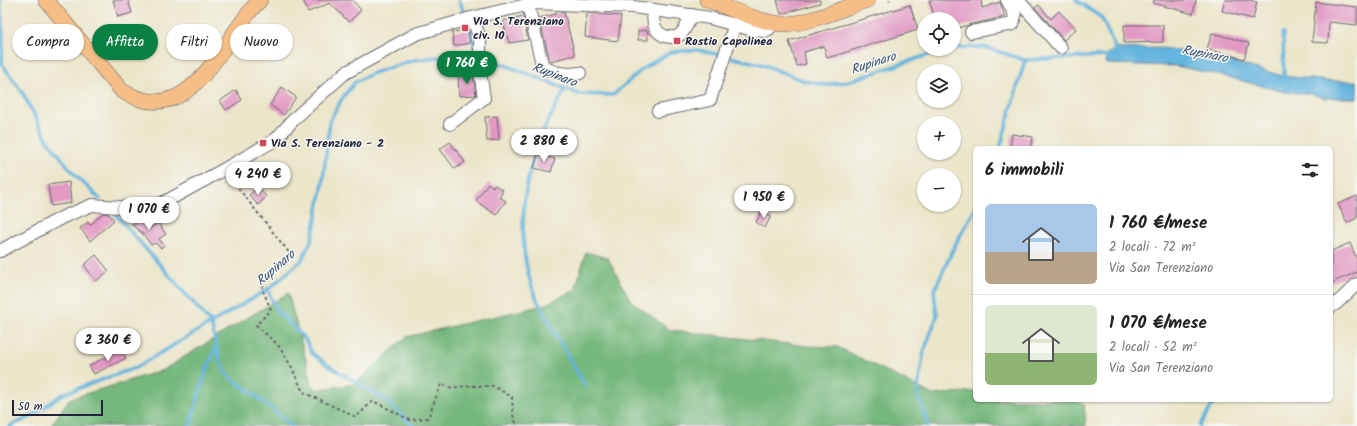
<!DOCTYPE html>
<html lang="it">
<meta charset="utf-8">
<style>
:root{--surface:#fff;--page:#f2f2f2;--text:#222;--muted:#767676;--line:#e0e0e0;--accent:#0b8043}
body{margin:0;font-family:Kalam,sans-serif;background:var(--page);color:var(--text);height:100vh;display:flex;flex-direction:column;font-size:15px;white-space:nowrap}
*{box-sizing:border-box;margin:0}
p{font-size:13px;color:var(--muted)}
.icon{flex:none;width:22px;height:22px;fill:none;stroke:currentColor;stroke-width:2;stroke-linecap:round;stroke-linejoin:round}
.map{position:relative;flex:1;overflow:hidden}
.sheet{position:absolute;left:973px;top:146px;width:360px;height:256px;display:flex;flex-direction:column;background:var(--surface);border-radius:6px;box-shadow:0 1px 3px #0004}
.sheet>*{flex:none}
.banner{position:absolute;left:12px;top:24px;width:380px;height:36px;display:flex;gap:8px}
.controls{position:absolute;left:917px;top:12px;display:grid;gap:8px}
.controls a{display:grid;place-items:center;width:44px;height:44px;border-radius:50%;background:var(--surface);box-shadow:0 1px 3px #0004;font-size:20px}
.scale{position:absolute;left:12px;bottom:10px;width:91px;box-sizing:border-box;padding-left:4px;border:2px solid #22223b;border-top:0;font-size:11px;line-height:14px;white-space:nowrap;color:#22223b;-webkit-text-stroke:3px #f6f6f2;paint-order:stroke}
.price{position:absolute;translate:-50% -34px;padding:0 9px;border-radius:14px;background:#fff;color:#222;font-size:13px;line-height:26px;filter:drop-shadow(0 1px 2px #0008)}
.price::after{content:'';position:absolute;left:50%;top:24px;width:12px;height:9px;margin-left:-6px;background:inherit;clip-path:polygon(0 0,100% 0,50% 100%)}
.price.active{background:var(--accent);color:#fff}
ul{padding:0;list-style:none}
li{display:flex;align-items:center;gap:12px;height:100px;padding:0 12px}
li+li{border-top:1px solid var(--line)}
li span{display:grid;place-items:center;flex:none;width:112px;height:80px;border-radius:6px;color:#555}
li>.icon{margin-inline-start:auto}
span .icon{width:48px;height:48px;fill:#fffc;stroke-width:1}
li b{font-size:17px}
h2{display:flex;justify-content:space-between;align-items:center;height:48px;padding:0 12px;font-size:17px}
.pill{padding:0 14px;border-radius:18px;background:var(--surface);box-shadow:0 1px 3px #0004;font-size:14px;line-height:36px}
.pill.active{background:var(--accent);color:#fff}
.map>svg:first-child{display:block}
.forest{fill:#74b77b;stroke:#4b6c5b}
.water{fill:#63b4de;stroke:#426b8c}
.lines{fill:none;stroke-linecap:round;stroke-linejoin:round}
.stream{stroke:#63b4de;stroke-width:3.5}
.building{fill:#e198c3}
.minor-casing{stroke:#68666d;stroke-width:14}
.major-casing{stroke:#68666d;stroke-width:16}
.path{stroke:#68666d;stroke-width:2;stroke-dasharray:3 3;stroke-linecap:butt}
.minor{stroke:#fff;stroke-width:12}
.major{stroke:#f6be87;stroke-width:15}
.poi-dot{fill:#d1495b;stroke:#f6f6f2;stroke-width:1.5}
.labels{text-anchor:middle;stroke-width:3;stroke-linejoin:round;paint-order:stroke}
.poi-label{font-size:12px;font-weight:bold;fill:#22223b;stroke:#f6f6f2;text-anchor:start}
.water-label{font-size:13px;font-style:italic;fill:#395574;stroke:#f6f6f2}
</style>
<div class="map">
<svg width="1357" height="426" viewBox="0 0 1357 426">
<rect width="100%" height="100%" fill="#f6f6f2"/>
<filter id="ink" filterUnits="userSpaceOnUse"><feTurbulence type="fractalNoise" baseFrequency=".025" numOctaves="2"/><feDisplacementMap in="SourceGraphic" scale="8" xChannelSelector="R" yChannelSelector="G"/><feConvolveMatrix kernelMatrix="1 2 1 2 8 2 1 2 1" color-interpolation-filters="sRGB"/></filter>
<filter id="wash" filterUnits="userSpaceOnUse"><feTurbulence type="fractalNoise" baseFrequency=".012" numOctaves="4" result="noise"/><feDisplacementMap in="SourceGraphic" scale="16" xChannelSelector="R" yChannelSelector="G"/><feGaussianBlur stdDeviation="0.9" result="paint"/><feColorMatrix in="noise" values="0 0 0 0 0 0 0 0 0 0 0 0 0 0 0 0 0 1.4 0 .05"/><feComposite in="paint" operator="in"/></filter>
<g filter="url(#wash)">
<rect width="100%" height="100%" fill="#ebe5c9"/>
<polygon class="forest" points="586,252 608,258 631,301 670,330 807,346 838,347 933,395 975,391 975,400 1071,400 1084,404 1086,426 51,426 69,399 163,370 288,293 314,390 355,384 406,337 544,305 575,290"/>
<polygon class="water" points="1162,48 1184,51 1229,61 1283,76 1329,81 1357,81 1357,98 1325,98 1311,94 1284,92 1224,76 1176,66 1107,64 1105,56 1115,49"/>
<g class="lines">
<g class="stream">
<polyline points="0,0 3,36 2,64 22,92 48,141 75,175 100,199"/>
<polyline points="459,0 466,17"/>
<polyline points="1076,0 1102,18 1117,53"/>
<polyline points="470,27 475,50"/>
<polyline points="1283,33 1284,80"/>
<polyline points="954,48 984,47 1025,60 1109,56"/>
<path d="M565,89C556,107 545,125 538,144C520,192 516,255 538,302C553,331 570,359 586,387"/>
<polyline points="1000,148 1025,60"/>
<polyline points="116,215 211,323 220,361 228,376 256,396 292,426"/>
<polyline points="267,289 278,312 305,339 312,353 326,364 387,401 413,426"/>
<polyline points="10,426 30,417 63,394 137,367 270,288 301,261 312,239 322,189 330,120 343,97 355,82 373,73 414,60 446,56 467,56 492,60 579,94 613,95 645,67 671,52 698,50 761,64 805,81 825,85 846,82 946,49"/>
<polyline points="190,426 205,374 217,345"/>
<polyline points="928,426 917,392 924,351 937,316 934,291 955,245 975,209"/>
<polyline points="1200,426 1215,400"/>
</g>
</g>
<g id="blocks">
<g class="building">
<polygon points="113,0 128,0 132,13 118,17"/>
<polygon points="303,0 352,0 361,10 349,22 330,3 308,12"/>
<polygon points="777,0 820,0 820,3 781,14"/>
<polygon points="929,0 981,0 982,8 1000,2 1005,17 972,24 954,29 954,19 935,19"/>
<polygon points="1154,0 1196,0 1193,14 1153,3"/>
<polygon points="1225,0 1249,0 1257,2 1253,19 1222,11"/>
<polygon points="1316,2 1357,7 1357,25 1329,22 1328,43 1312,42"/>
<polygon points="910,5 918,30 827,58 824,46 804,52 806,64 797,66 789,41"/>
<polygon points="1039,5 1051,19 1059,11 1076,29 1064,40 1035,8"/>
<polygon points="564,12 575,55 550,61 539,18"/>
<polygon points="587,13 621,16 618,41 585,37"/>
<polygon points="523,16 528,40 509,43 503,21"/>
<polygon points="1124,25 1163,25 1163,42 1124,43"/>
<polygon points="468,30 470,43 454,46 452,32"/>
<polygon points="647,30 648,40 638,40 638,31"/>
<polygon points="1212,33 1249,43 1244,59 1207,49"/>
<polygon points="473,73 476,95 459,96 458,74"/>
<polygon points="282,87 296,97 284,115 270,105"/>
<polygon points="236,90 242,100 226,110 220,101"/>
<polygon points="497,116 499,140 487,141 485,117"/>
<polygon points="1012,134 1033,137 1031,148 1010,148"/>
<polygon points="450,142 465,162 455,169 440,149"/>
<polygon points="538,154 555,159 551,172 534,168"/>
<polygon points="69,182 71,203 51,206 48,185"/>
<polygon points="488,183 493,187 495,185 503,190 499,197 506,201 496,215 476,201"/>
<polygon points="259,187 266,197 258,205 249,195"/>
<polygon points="1357,196 1357,218 1347,223 1338,204"/>
<polygon points="762,211 771,216 765,228 756,222"/>
<polygon points="103,213 109,214 114,220 90,241 80,228 88,222 90,225"/>
<polygon points="130,216 140,216 150,228 158,223 166,234 159,239 164,245 161,248 155,243 151,245 143,234 131,224 136,224"/>
<polygon points="1350,243 1357,260 1357,272 1331,283 1331,251"/>
<polygon points="96,255 109,271 96,281 84,265"/>
<polygon points="121,349 126,358 94,374 89,366"/>
</g>
</g>
</g>
<g filter="url(#ink)">
<use href="#blocks" fill-opacity="0" stroke="#68666d" stroke-width="1"/>
<g class="lines">
<g class="minor-casing">
<g id="minor">
<polyline points="1018,0 1061,48"/>
<path d="M528,5L542,64C550,74 568,75 580,73"/>
<path d="M653,10C653,21 653,32 665,36C669,37 674,38 678,36C684,33 688,22 692,15"/>
<polyline points="971,32 1013,24 1015,15 1007,0"/>
<polyline points="658,111 710,100 735,24"/>
<polyline points="450,124 484,98 480,72 480,37 471,18"/>
<polyline points="0,251 63,217 92,205 146,209 161,204 223,170 275,140 296,117 345,73 416,34 471,18 535,3 633,7 710,18 753,30 765,31 769,29 774,22"/>
<polyline points="1331,307 1337,303 1357,284"/>
</g>
</g>
<g class="major-casing">
<g id="major">
<path d="M46,0L122,91C193,133 221,38 260,0"/>
<path d="M707,0C730,8 762,24 786,24C811,23 843,8 868,0"/>
</g>
</g>
<g class="path">
<polyline points="889,0 890,1"/>
<polyline points="231,179 291,255 263,284 262,288 271,310 256,325 278,345 291,366 303,392 356,417 373,401 410,420 428,418 441,384 452,388 465,386 493,386 512,397 513,415 517,426"/>
</g>
<use href="#minor" class="minor"/>
<use href="#major" class="major"/>
</g>
</g>
<g class="poi-dot">
<rect x="461" y="24" width="8" height="8" rx="2"/>
<rect x="673" y="37" width="8" height="8" rx="2"/>
<rect x="259" y="139" width="8" height="8" rx="2"/>
</g>
<g class="labels">
<g class="poi-label">
<text x="473" y="25">Via S. Terenziano<tspan x="473" dy="14">civ. 10</tspan></text>
<text x="685" y="45">Rostio Capolinea</text>
<text x="271" y="147">Via S. Terenziano - 2</text>
</g>
<g class="water-label">
<text transform="translate(1205 53) rotate(11)" y="5">Rupinaro</text>
<text transform="translate(873 62) rotate(-18)" y="5">Rupinaro</text>
<text transform="translate(555 74) rotate(21)" y="5">Rupinaro</text>
<text transform="translate(275 267) rotate(-41)" y="5">Rupinaro</text>
</g>
</g>
</svg>
<div class="controls">
<a><svg class="icon" aria-label="locate" viewBox="0 0 24 24"><circle cx="12" cy="12" r="6"/><path d="M12 2v4M12 18v4M2 12h4M18 12h4"/></svg></a>
<a><svg class="icon" aria-label="layers" viewBox="0 0 24 24"><path d="M12 4l9 5-9 5-9-5zM3 14l9 5 9-5"/></svg></a>
<a>+</a>
<a>−</a>
</div>
<div class="scale">50 m</div>
<b class="price active" style="left:467px;top:85px">1 760 €</b>
<b class="price" style="left:544px;top:163px">2 880 €</b>
<b class="price" style="left:258px;top:196px">4 240 €</b>
<b class="price" style="left:764px;top:219px">1 950 €</b>
<b class="price" style="left:149px;top:231px">1 070 €</b>
<b class="price" style="left:108px;top:362px">2 360 €</b>
<div class="banner">
<a class="pill">Compra</a>
<a class="pill active">Affitta</a>
<a class="pill">Filtri</a>
<a class="pill">Nuovo</a>
</div>
<section class="sheet">
<h2>6 immobili<svg class="icon" aria-label="filters" viewBox="0 0 24 24"><path d="M4 7h16M4 17h16"/><circle cx="9" cy="7" r="2"/><circle cx="15" cy="17" r="2"/></svg></h2>
<ul>
<li><span style="background:linear-gradient(#a9c7e8 60%,#b9a48a 0)"><svg class="icon" aria-label="home" viewBox="0 0 24 24"><path d="M3 11l9-7 9 7M6 9v11h12V9"/></svg></span><div><b>1 760 €/mese</b><p>2 locali · 72 m²</p><p>Via San Terenziano</p></div></li>
<li><span style="background:linear-gradient(#dfe7d0 60%,#8fb573 0)"><svg class="icon" aria-label="home" viewBox="0 0 24 24"><path d="M3 11l9-7 9 7M6 9v11h12V9"/></svg></span><div><b>1 070 €/mese</b><p>2 locali · 52 m²</p><p>Via San Terenziano</p></div></li>
</ul>
</section>
</div>
